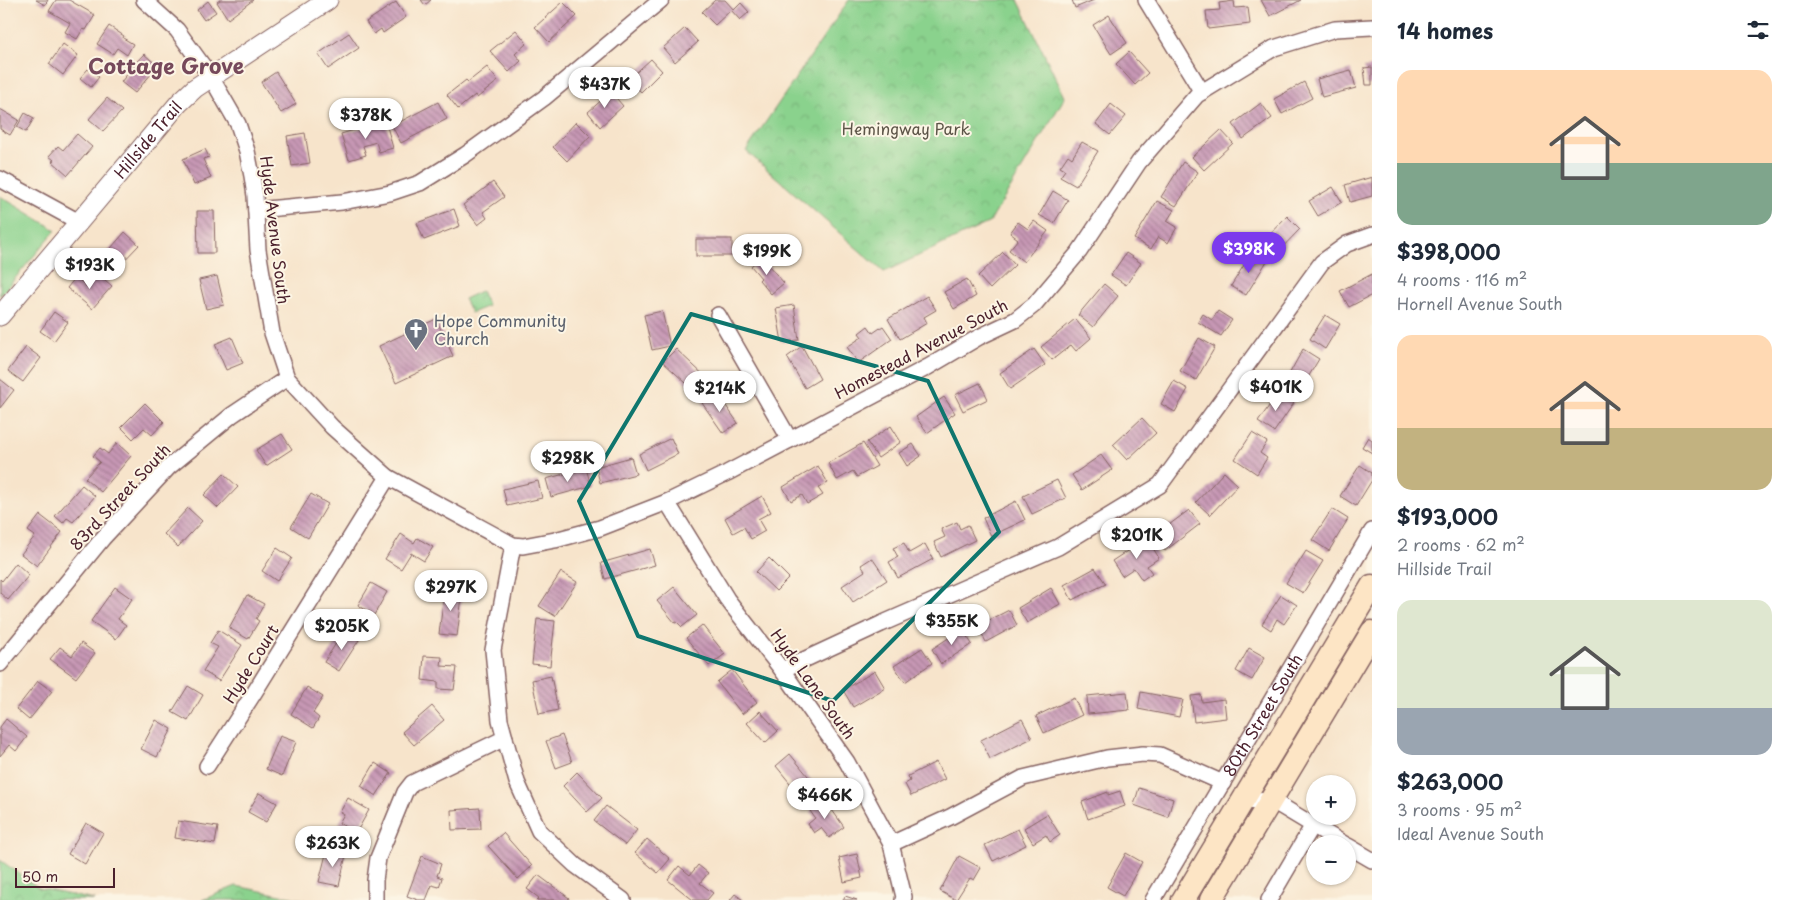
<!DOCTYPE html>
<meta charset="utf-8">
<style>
:root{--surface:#fff;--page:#f2f2f3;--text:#1f2937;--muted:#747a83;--accent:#7c3aed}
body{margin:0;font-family:"Playpen Sans",sans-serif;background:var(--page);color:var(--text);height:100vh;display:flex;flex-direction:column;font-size:19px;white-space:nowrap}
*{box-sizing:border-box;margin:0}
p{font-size:16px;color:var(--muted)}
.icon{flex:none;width:28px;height:28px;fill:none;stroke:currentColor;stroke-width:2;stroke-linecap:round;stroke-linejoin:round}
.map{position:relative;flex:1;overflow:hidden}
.sheet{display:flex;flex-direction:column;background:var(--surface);width:425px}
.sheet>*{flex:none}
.tools{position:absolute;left:1306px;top:775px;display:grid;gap:10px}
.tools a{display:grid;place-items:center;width:50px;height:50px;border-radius:50%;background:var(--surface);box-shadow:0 1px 4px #0004;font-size:25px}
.scale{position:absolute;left:15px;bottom:12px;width:100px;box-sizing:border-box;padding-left:5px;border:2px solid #4a1f2b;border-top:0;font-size:14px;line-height:18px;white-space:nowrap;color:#4a1f2b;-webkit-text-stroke:4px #fcf5e5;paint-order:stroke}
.price{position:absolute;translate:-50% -42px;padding:0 11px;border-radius:18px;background:#fff;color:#222;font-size:16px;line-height:32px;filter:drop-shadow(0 1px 2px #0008)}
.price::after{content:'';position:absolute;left:50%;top:30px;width:15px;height:11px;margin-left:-8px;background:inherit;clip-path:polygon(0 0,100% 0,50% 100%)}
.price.on{background:var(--accent);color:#fff}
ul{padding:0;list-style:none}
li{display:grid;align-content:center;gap:10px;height:265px;padding:0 25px}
li span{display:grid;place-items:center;height:155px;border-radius:15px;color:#555}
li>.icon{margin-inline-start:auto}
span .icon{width:90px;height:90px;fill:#fffc;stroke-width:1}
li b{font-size:21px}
h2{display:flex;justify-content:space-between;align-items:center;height:60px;padding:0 25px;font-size:21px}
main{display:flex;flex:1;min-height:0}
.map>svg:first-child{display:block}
.grass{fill:#8ad28d;stroke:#6a785c}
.park{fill:url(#park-crowns);stroke:#6a785c}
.building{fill:url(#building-back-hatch)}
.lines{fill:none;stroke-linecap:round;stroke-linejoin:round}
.minor-casing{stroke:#876463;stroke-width:18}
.tertiary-casing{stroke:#876463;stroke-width:21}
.secondary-casing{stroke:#876463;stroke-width:25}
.minor{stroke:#fff;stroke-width:15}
.tertiary{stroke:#fff;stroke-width:19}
.secondary{stroke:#fde5c5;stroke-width:22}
.marked{fill:none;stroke:#0f766e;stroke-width:4;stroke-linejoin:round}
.labels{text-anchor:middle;stroke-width:4;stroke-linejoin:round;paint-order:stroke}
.park-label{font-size:16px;fill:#5d5548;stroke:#fcf5e5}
.street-label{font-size:16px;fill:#4a1f2b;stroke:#fcf5e5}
.worship-label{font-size:16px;fill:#5b616d;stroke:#fcf5e5;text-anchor:start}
.district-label{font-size:21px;font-weight:bold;fill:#76495b;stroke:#fcf5e5}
</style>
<main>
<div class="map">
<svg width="1372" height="900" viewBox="0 0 1372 900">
<defs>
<pattern id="park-crowns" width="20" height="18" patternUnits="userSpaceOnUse" patternTransform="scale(1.25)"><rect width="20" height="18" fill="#8ad28d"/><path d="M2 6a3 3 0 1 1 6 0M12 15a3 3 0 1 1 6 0" fill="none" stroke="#79b47a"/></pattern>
<pattern id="building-back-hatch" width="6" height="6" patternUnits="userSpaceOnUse" patternTransform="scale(1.25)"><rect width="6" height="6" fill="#c798b5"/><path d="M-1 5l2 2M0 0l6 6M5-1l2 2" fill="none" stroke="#a47b93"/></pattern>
</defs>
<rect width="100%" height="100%" fill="#fcf5e5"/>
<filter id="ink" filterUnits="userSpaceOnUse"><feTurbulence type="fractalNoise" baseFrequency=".02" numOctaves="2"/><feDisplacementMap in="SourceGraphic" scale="10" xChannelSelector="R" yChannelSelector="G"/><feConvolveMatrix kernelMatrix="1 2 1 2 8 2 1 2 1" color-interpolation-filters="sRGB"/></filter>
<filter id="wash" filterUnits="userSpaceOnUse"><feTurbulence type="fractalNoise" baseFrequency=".0096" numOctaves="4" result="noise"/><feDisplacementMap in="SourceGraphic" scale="20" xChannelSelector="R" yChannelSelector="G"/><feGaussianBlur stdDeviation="1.12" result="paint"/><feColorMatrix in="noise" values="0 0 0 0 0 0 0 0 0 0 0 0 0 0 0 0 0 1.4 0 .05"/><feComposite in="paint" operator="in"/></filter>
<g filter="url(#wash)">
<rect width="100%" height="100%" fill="#f7e4cb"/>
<polygon class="grass" points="0,196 56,230 0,296"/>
<g class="park">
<polygon points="849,0 1018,0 1065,97 990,222 884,272 746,151"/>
<polygon points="481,291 488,306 471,313 464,299"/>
<polygon points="0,860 39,888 94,900 0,900"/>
<polygon points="236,886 306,900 202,900"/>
</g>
<g id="blocks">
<g class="building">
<polygon points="36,0 48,0 45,5"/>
<polygon points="56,0 69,0 95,15 86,30 83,29 77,39 65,32 70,23 49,11"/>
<polygon points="220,0 253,0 228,19 217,2"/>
<polygon points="421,0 431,0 425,5"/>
<polygon points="715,0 725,0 734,10 741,3 749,12 740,20 731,10 715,25 702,12"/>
<polygon points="1072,0 1094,0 1075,8"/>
<polygon points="1261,0 1301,0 1270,16"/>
<polygon points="208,1 216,12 204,20 197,10"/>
<polygon points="1234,1 1235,8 1248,7 1250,24 1208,29 1206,11 1220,10 1219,3"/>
<polygon points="396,2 406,17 383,33 381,29 374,34 366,22"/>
<polygon points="563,2 577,16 549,42 535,27"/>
<polygon points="1109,15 1127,43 1111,54 1093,25"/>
<polygon points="109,26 124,36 123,38 133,44 127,55 117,48 113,54 97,44"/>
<polygon points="685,28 698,42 675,62 663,48"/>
<polygon points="516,30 527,43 515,54 521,61 509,72 490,51"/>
<polygon points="349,33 359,48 328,69 318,54"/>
<polygon points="63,44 78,55 63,75 49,64"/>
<polygon points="1129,52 1148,73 1135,85 1116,64"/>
<polygon points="144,54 158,66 135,93 121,82 129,72 128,71"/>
<polygon points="651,59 662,71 641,92 629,79"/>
<polygon points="487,67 498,81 477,98 475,95 458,109 447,95 466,80 468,82"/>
<polygon points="1372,67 1372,85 1366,85 1364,68"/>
<polygon points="88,69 99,77 91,87 80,78"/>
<polygon points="1351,70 1356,88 1322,97 1317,79"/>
<polygon points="276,72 296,104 281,113 261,82"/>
<polygon points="1304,82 1312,98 1282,114 1274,99"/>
<polygon points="611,92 623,106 600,127 588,112"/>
<polygon points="107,98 122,111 103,131 89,119"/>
<polygon points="438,102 447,119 401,143 392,126"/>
<polygon points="1261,103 1272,118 1243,139 1233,124"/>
<polygon points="1111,104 1126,116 1110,135 1096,124"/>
<polygon points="0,109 19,120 10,135 0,129"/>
<polygon points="25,113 34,118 26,132 17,127"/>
<polygon points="576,122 590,136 567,161 553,147"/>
<polygon points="386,123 393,148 379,152 376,142 363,146 366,155 349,160 341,134 374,124 375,127"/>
<polygon points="1221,130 1233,143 1204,170 1192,157"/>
<polygon points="305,133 310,163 292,166 287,136"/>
<polygon points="77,134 92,147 68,175 52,161 54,160 49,156 58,146 63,150"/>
<polygon points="1082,142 1098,151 1076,186 1060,177 1065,170 1060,167 1068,155 1072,158"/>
<polygon points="205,149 209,157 203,159 211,178 194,185 183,159"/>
<polygon points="1183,162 1198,172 1176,206 1161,197"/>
<polygon points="1372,177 1372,196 1350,202 1345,185"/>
<polygon points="493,182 504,197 483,212 487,218 478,225 463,205"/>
<polygon points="1333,187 1342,202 1318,216 1309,201"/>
<polygon points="1053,191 1068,200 1054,223 1039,215"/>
<polygon points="1157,201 1174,210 1167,221 1177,227 1168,243 1158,237 1151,249 1134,239"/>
<polygon points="454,209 460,226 424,240 417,223"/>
<polygon points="197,211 214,211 215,253 198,253"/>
<polygon points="1287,216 1300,229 1273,257 1260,244"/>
<polygon points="1034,221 1048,231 1024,262 1009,250 1018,239 1010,233 1018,222 1028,229"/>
<polygon points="125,232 139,245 117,268 104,256"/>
<rect x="696" y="239" width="36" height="17"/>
<polygon points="1003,252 1015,265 990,289 978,276"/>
<polygon points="1252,252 1267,261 1246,295 1231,286"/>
<polygon points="1126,253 1141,263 1126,285 1111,275"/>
<polygon points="761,257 784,283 771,294 759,280 761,278 751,266"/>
<polygon points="98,274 112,286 92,309 67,288 76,277 87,287"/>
<polygon points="1372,274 1372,295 1349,307 1340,291"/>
<polygon points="217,276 224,305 206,309 199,280"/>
<polygon points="967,279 976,296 954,309 944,292"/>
<polygon points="1104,284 1118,296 1093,327 1078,315"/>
<polygon points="927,296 936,310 924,317 927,323 900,339 888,319"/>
<polygon points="794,305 799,340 782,342 776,308"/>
<polygon points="662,311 670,346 652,350 644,315"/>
<polygon points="1218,311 1232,320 1221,336 1198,322 1203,314 1212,320"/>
<polygon points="54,312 68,322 54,341 40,331"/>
<polygon points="1325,315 1340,324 1325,349 1310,339"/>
<polygon points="436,319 453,356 396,383 379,346"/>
<polygon points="1075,319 1091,338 1076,351 1071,345 1052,360 1041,347"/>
<polygon points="868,326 873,333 883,326 892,339 858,363 847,347 862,337 859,333"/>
<polygon points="232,337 243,363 226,370 215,344"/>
<polygon points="1199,338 1215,347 1196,380 1180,371"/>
<polygon points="802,346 820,379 805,388 787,357"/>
<polygon points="26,347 41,358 23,382 8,371"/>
<polygon points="676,349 710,381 698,394 663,362"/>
<polygon points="1034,349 1045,365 1010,389 1000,373"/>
<polygon points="1303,349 1319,359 1301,389 1286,380"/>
<polygon points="0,379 14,390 0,408"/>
<polygon points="1174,381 1188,389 1175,412 1161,404"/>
<polygon points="980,383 988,399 963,411 955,395"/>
<polygon points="717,393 738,423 723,433 702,403"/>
<polygon points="1278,393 1294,403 1274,432 1258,422"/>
<polygon points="944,397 955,413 927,433 916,417"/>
<polygon points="145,403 164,422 152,435 144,428 133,439 121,427"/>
<polygon points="1142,418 1156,433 1127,460 1113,445"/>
<polygon points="891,426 901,442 878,458 867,442"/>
<polygon points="1252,433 1267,442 1260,453 1267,458 1257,474 1235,459"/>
<polygon points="282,434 292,449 266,466 256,450"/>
<polygon points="1368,437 1372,440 1372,453 1362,447"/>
<polygon points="671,438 678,454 646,470 639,454"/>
<polygon points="117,443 131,456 101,492 85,478 100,462 93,456 100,448 108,454"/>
<polygon points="863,443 877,466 857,477 853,471 837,480 828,463"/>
<polygon points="913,444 921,456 907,466 899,453"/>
<polygon points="1101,455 1112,470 1082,490 1072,475"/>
<polygon points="631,457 636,474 600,483 596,467"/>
<polygon points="1360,465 1372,473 1372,480 1356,506 1340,496"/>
<polygon points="818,466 828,483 818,488 823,495 807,504 802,495 791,501 783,487"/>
<polygon points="586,468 591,486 551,497 546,479"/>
<polygon points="1224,472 1238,485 1210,515 1196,502"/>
<polygon points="224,474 238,487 218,508 204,495"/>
<polygon points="1057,480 1066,498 1032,514 1023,496"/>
<polygon points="538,481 542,498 507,506 503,489"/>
<polygon points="82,485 95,496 73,522 67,518 63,523 55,516"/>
<polygon points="311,494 328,504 308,538 291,527"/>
<polygon points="762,496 771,512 758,519 765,531 751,539 744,527 733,533 725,518"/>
<polygon points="1016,501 1025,520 991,536 983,518"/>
<polygon points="188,508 202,521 178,547 164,534"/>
<polygon points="1332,509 1348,519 1329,551 1312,540"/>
<polygon points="1189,510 1200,524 1165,551 1154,536"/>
<polygon points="40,515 62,532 37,566 21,554 35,536 28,531"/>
<polygon points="957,522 960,529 968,525 975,540 941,557 934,542 945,537 941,529"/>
<polygon points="401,534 414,543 417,538 433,547 424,561 411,553 401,569 385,559"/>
<polygon points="1147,538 1159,558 1147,566 1152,573 1142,580 1134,568 1122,576 1112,561"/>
<polygon points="904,543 909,553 925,544 933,559 898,578 889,562 898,557 893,548"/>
<polygon points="277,548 292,558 277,581 262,571"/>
<polygon points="650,549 655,565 605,579 601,563"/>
<polygon points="1306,551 1323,561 1303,593 1286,583"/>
<polygon points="769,558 789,578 776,591 756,572"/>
<polygon points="872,558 887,580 853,602 842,586 865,571 861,565"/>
<polygon points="16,563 29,575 8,600 0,593 0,579 2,581"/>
<polygon points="1095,568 1106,584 1072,600 1064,585"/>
<polygon points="561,572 577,582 555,616 539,606"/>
<polygon points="371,583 387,592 374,615 358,605"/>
<polygon points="115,587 132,599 118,619 126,625 116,639 91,621"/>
<polygon points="445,587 463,589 457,636 439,634"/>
<polygon points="674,587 697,615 682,627 677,622 675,623 657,601"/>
<polygon points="1051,588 1060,604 1027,623 1018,608"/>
<polygon points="247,595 264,604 256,619 259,621 248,639 229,628"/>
<polygon points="1281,595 1297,605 1284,624 1277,619 1271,630 1262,624"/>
<polygon points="1009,610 1017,625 986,642 978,626"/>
<polygon points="537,619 555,621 550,666 532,664"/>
<polygon points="702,625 725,654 709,666 686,638"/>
<polygon points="962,629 972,644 941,664 932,649"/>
<polygon points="218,630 242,645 219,681 203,671 218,647 210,643"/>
<polygon points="344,631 359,640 339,671 324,662"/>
<polygon points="81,643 95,653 76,678 50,659 60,647 72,656"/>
<polygon points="922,648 932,663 905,682 894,666"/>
<polygon points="1249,648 1265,657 1252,680 1236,671"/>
<polygon points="424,656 442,657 441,666 457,667 454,690 438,689 438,682 422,680"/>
<polygon points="732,670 757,702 742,714 717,682"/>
<polygon points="875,671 885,688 853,707 843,690"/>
<polygon points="551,676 558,710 539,714 532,680"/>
<polygon points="38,681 52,691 29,720 16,709"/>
<polygon points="188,686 203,695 188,721 172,712"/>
<polygon points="307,687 323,697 313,713 319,718 313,728 291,714"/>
<polygon points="1127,692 1129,710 1088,714 1087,696"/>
<polygon points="1141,692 1183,700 1179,717 1138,709"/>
<polygon points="1201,695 1202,702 1224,699 1226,718 1194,722 1191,696"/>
<polygon points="1074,698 1082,715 1044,733 1036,716"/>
<polygon points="432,706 444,720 414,745 402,732"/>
<polygon points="760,711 778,731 765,743 747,723"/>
<polygon points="6,719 27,737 16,751 9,745 0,756 0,727"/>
<polygon points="1022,719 1032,738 990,759 981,740"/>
<polygon points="156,720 172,729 157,757 141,749"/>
<polygon points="562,735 572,762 556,768 546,741"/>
<polygon points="280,736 296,742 282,776 266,769"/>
<polygon points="790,754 817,787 803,799 776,766"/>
<polygon points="936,762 945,779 911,796 905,784 910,781 908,776"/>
<polygon points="375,763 391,773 376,796 361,786"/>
<polygon points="577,772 602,798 587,812 563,786"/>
<polygon points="1139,788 1173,799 1168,817 1134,805"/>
<polygon points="1120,791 1125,806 1088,819 1082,802 1108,792 1108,795"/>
<polygon points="259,793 277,803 266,822 248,812"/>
<polygon points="348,798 369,810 356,833 339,823 344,814 340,812"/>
<polygon points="825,800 844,827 829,838 821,828 814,833 808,824 815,818 810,811"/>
<polygon points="606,806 637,830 625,845 594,821"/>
<polygon points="480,808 481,829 452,830 451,810"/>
<polygon points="1047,814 1060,835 1050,842 1046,835 1033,843 1024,828"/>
<polygon points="178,821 218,827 215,844 175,838"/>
<polygon points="86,823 103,833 85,864 68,854"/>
<polygon points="1018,829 1026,845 993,861 985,845"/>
<polygon points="503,833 532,866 518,879 488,846"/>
<polygon points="647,839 670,859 658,873 635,853"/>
<polygon points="327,850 346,855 339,886 319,882"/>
<polygon points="1126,853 1142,862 1123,896 1107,887"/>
<polygon points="857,854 862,878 844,882 839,858"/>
<polygon points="422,856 441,864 437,876 442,878 439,887 432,885 426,900 418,900 407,896"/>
<polygon points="959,856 981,868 974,880 970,878 956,900 940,891"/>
<polygon points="698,865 708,873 700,883 713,893 707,900 693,900 668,880 679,866 690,875"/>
<polygon points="538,875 569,898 568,900 537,900 539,898 527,889"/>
<polygon points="735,894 743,900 730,900"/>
<polygon points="845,896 857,900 843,900"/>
</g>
</g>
</g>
<g filter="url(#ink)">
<use href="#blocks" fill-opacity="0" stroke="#876463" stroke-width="1"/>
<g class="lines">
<g class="minor-casing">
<g id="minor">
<polyline points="144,0 177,30 211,77 238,124 247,151 252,176 255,196 258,250 272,333 287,378 332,427 388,477 513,545 523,546 555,540 600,528 667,502 727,473 928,367 979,337 1015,320 1034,305 1079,252 1139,162 1197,95 1274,48 1335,29 1372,27"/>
<polyline points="1146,0 1202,92"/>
<polyline points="0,179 79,222"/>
<polyline points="256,210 342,202 390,193 420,183 465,155 544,98 661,0"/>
<polyline points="718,315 790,440"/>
<polyline points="667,502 727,599 782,670 847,762 891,844 904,897 903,900"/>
<polyline points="513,545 493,650 500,720 517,782 539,831 575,865 623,900"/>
<polyline points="0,664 103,538 169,467 232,415 287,378"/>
<polyline points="782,670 881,624 1058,547 1160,485 1322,262 1347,244 1372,235"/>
<polyline points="207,766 254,693 388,477"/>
<polyline points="1242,802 1271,800 1344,844"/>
<polyline points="891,844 950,817 1023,778 1107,758 1143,754 1160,755 1223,783"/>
<polyline points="1348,846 1372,860"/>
<polyline points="375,900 375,880 378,858 405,792 412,783 505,738"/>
<path id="s1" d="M1153,900L1372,531"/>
<polyline points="1269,900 1313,825"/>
</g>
</g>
<g class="tertiary-casing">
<g id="tertiary">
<path id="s2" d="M0,316L179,103L195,88L328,0"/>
</g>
</g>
<g class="secondary-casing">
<g id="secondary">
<polyline points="1183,900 1372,586"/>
<polyline points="1211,900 1372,632"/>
</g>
</g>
<use href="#minor" class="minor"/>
<use href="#tertiary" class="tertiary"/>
<use href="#secondary" class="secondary"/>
</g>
</g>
<path class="marked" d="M691,314L928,381L999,532L833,701L638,636L579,501Z"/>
<defs>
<g id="church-pin" transform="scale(1.25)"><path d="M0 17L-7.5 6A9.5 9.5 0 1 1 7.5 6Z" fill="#6b7280" stroke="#fcf5e5"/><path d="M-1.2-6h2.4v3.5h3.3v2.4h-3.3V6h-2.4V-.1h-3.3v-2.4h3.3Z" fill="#fff"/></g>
</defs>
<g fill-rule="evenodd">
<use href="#church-pin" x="416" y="330"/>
</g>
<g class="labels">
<g class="park-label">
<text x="906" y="135">Hemingway Park</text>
</g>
<g class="street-label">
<text dy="6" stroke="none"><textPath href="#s2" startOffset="230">Hillside Trail</textPath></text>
<text transform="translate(275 230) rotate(83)" y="6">Hyde Avenue South</text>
<text transform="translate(921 349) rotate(-28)" y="6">Homestead Avenue South</text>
<text transform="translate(120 497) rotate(-47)" y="6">83rd Street South</text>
<text transform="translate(251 664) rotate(-58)" y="6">Hyde Court</text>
<text transform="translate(813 684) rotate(54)" y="6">Hyde Lane South</text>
<text dy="6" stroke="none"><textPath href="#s1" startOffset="215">80th Street South</textPath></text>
</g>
<g class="worship-label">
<text x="434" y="327">Hope Community<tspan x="434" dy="18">Church</tspan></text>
</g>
<g class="district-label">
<text x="166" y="74">Cottage Grove</text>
</g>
</g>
</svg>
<div class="tools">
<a>+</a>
<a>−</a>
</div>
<div class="scale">50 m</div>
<b class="price" style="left:605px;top:109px">$437K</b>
<b class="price" style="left:366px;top:140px">$378K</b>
<b class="price on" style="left:1249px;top:274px">$398K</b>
<b class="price" style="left:767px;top:276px">$199K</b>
<b class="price" style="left:90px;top:290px">$193K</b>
<b class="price" style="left:1276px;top:412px">$401K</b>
<b class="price" style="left:720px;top:413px">$214K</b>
<b class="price" style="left:568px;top:483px">$298K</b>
<b class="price" style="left:1137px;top:560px">$201K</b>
<b class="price" style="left:451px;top:612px">$297K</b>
<b class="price" style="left:952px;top:646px">$355K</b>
<b class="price" style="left:342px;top:651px">$205K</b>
<b class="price" style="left:825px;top:820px">$466K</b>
<b class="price" style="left:333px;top:868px">$263K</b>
</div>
<section class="sheet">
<h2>14 homes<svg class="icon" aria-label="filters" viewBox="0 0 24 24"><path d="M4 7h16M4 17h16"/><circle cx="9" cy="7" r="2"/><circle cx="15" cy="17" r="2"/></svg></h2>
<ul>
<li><span style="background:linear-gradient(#ffd9b3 60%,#7fa58c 0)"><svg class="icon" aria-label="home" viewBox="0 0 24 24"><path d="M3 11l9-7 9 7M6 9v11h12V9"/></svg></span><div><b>$398,000</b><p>4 rooms · 116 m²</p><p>Hornell Avenue South</p></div></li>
<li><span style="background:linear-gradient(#ffd9b3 60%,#c2b280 0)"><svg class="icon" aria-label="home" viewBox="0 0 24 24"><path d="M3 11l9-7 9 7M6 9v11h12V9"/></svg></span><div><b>$193,000</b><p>2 rooms · 62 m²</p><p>Hillside Trail</p></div></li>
<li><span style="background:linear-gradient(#dfe7d0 70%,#9aa5b1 0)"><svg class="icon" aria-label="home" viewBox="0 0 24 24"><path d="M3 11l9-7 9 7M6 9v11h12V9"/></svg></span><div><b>$263,000</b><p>3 rooms · 95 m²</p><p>Ideal Avenue South</p></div></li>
</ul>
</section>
</main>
